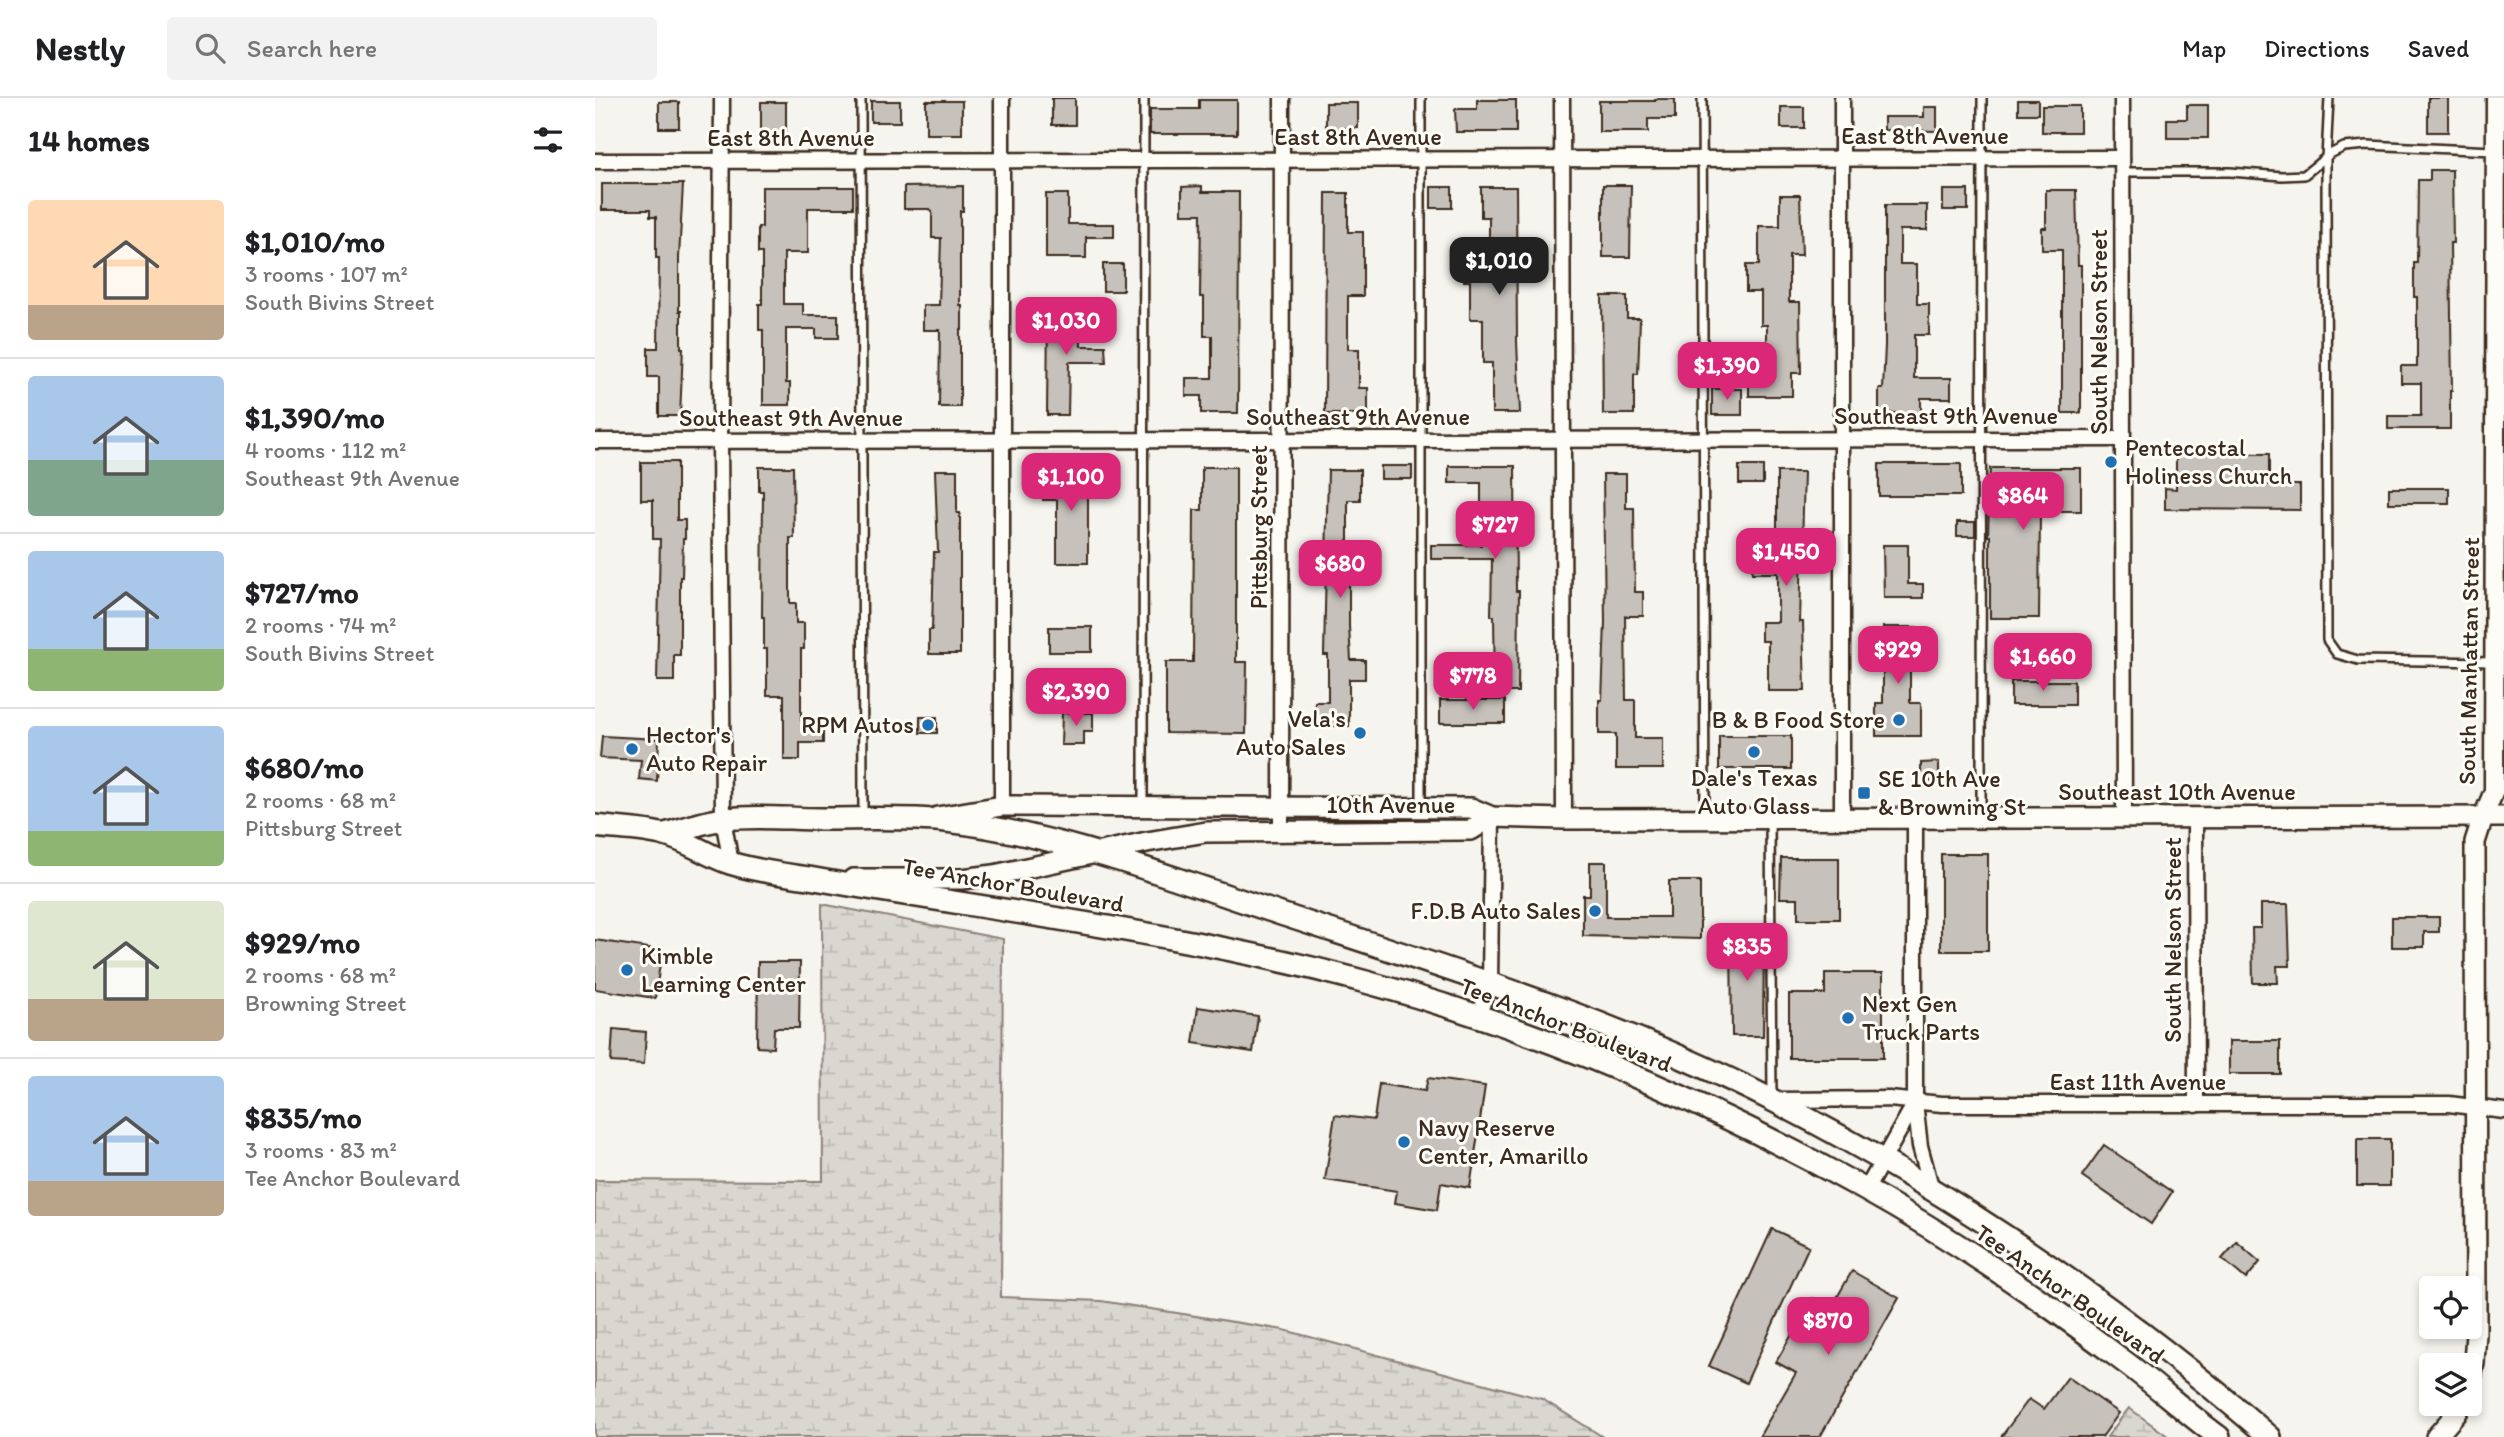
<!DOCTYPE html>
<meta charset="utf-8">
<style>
:root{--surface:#fff;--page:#f2f2f2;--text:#202124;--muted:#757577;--line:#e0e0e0;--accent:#db2777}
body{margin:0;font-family:Itim,sans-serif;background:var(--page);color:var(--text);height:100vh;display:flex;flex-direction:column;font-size:26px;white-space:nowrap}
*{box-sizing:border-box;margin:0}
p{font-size:23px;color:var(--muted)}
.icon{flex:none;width:38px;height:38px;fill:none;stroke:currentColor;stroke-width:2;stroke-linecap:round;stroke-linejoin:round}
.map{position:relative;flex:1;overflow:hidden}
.panel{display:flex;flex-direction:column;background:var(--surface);width:595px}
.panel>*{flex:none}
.buttons{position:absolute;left:1824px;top:1178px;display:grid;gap:14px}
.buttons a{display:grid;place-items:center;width:63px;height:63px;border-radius:7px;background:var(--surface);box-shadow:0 4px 10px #0003;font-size:35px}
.price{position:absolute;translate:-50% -60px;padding:0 16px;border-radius:14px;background:var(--accent);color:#fff;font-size:23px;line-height:46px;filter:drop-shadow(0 2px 4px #0008)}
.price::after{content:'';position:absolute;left:50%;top:42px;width:21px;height:16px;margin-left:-10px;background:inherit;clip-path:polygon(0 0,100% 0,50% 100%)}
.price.selected{background:#222;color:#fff}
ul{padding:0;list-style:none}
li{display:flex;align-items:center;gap:21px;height:175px;padding:0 28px}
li+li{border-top:2px solid var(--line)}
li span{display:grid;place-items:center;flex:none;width:196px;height:140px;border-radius:7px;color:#555}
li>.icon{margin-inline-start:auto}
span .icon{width:84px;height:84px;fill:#fffc;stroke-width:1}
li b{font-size:30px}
h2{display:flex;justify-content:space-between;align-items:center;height:84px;padding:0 28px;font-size:30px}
header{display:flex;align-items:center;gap:42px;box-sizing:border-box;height:98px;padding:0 35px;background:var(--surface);border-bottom:2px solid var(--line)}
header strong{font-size:33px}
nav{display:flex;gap:38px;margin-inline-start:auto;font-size:24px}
.search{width:490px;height:63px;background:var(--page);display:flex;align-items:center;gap:18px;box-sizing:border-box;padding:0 24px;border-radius:7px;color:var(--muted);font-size:26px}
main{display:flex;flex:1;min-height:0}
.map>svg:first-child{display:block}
.wetland{fill:url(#wetland-marsh);stroke:#8a8077;stroke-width:2}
.building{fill:#c7c1bb;stroke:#3b2a1e;stroke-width:2}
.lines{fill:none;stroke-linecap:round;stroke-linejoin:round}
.service-casing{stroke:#3b2a1e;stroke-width:12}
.minor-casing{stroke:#3b2a1e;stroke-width:19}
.tertiary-casing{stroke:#3b2a1e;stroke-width:23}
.secondary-casing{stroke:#3b2a1e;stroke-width:24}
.primary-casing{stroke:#3b2a1e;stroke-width:26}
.service{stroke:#fdfcf7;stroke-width:7}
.minor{stroke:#fdfcf7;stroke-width:14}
.tertiary{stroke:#fdfcf7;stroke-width:18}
.secondary{stroke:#fdfcf7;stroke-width:19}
.primary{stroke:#fdfcf7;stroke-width:21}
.poi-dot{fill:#1f6fb2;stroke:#fdfcf7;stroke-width:2.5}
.labels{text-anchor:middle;stroke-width:6;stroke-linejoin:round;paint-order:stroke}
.street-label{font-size:24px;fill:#3b2a1e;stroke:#fdfcf7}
.poi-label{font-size:24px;fill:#3b2a1e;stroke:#fdfcf7;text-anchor:start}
</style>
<header>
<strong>Nestly</strong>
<div class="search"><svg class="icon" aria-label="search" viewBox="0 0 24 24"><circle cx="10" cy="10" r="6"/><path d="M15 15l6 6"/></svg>Search here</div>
<nav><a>Map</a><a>Directions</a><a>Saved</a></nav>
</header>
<main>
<section class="panel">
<h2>14 homes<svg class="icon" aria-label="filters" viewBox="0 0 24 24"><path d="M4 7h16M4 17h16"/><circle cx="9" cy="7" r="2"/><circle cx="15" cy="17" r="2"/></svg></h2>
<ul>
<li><span style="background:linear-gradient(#ffd9b3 75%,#b9a48a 0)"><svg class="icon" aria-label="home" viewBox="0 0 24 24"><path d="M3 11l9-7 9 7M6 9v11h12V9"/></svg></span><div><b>$1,010/mo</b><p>3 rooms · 107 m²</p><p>South Bivins Street</p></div></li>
<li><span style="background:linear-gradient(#a9c7e8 60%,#7fa58c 0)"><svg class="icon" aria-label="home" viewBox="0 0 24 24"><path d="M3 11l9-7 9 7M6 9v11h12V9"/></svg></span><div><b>$1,390/mo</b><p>4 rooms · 112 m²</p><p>Southeast 9th Avenue</p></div></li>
<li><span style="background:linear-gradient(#a9c7e8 70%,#8fb573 0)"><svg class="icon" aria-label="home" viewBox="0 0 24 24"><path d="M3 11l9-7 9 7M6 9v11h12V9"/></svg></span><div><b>$727/mo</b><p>2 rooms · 74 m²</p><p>South Bivins Street</p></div></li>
<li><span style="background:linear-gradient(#a9c7e8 75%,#8fb573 0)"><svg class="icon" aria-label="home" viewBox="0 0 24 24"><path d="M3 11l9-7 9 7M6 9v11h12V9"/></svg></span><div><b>$680/mo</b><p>2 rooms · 68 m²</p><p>Pittsburg Street</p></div></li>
<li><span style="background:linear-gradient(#dfe7d0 70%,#b9a48a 0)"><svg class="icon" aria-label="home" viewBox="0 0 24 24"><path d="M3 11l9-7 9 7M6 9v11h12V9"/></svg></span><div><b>$929/mo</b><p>2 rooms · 68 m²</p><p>Browning Street</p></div></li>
<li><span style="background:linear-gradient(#a9c7e8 75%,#b9a48a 0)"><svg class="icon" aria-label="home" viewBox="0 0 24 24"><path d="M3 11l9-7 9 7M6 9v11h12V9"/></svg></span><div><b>$835/mo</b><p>3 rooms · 83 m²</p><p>Tee Anchor Boulevard</p></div></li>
</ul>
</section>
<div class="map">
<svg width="1909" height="1339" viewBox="0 0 1909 1339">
<defs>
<pattern id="wetland-marsh" width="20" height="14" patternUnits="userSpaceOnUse" patternTransform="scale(1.75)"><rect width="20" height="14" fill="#dad6d0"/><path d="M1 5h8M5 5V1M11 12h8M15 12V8" fill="none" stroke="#bcb8b2"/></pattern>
</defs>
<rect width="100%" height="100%" fill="#f5f4ee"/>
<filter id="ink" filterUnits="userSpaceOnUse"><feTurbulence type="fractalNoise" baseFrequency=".0143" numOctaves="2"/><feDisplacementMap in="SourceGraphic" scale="14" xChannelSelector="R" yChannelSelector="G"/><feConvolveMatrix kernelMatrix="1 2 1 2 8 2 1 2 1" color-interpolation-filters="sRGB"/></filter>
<g filter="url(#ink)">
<g class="wetland">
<polygon points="227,806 408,841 406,1199 506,1203 689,1232 947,1301 1008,1339 0,1339 0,1082 228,1083"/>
<polygon points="1534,1310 1574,1339 1512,1339"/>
</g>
<g class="building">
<rect x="457" y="0" width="23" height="27"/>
<rect x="1833" y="0" width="20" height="34"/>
<polygon points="1060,1 1080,1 1080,21 1053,21 1053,34 1004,34 1004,3 1060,3"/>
<polygon points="604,2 642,2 642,36 555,36 555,11 604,11"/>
<polygon points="882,2 921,2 921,34 861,34 860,11 882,11"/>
<rect x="1423" y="2" width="20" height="14"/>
<rect x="276" y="3" width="29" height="21"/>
<rect x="331" y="3" width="36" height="33"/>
<rect x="64" y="4" width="20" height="26"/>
<rect x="166" y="4" width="25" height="33"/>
<rect x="731" y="5" width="32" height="25"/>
<polygon points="1592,7 1613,7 1613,40 1572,40 1572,21 1592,21"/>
<rect x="1447" y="8" width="38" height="26"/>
<rect x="1186" y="9" width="23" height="21"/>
<polygon points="1329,9 1342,9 1342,33 1289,32 1289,19 1329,19"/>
<polygon points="1835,72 1857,72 1858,145 1855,145 1857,292 1855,292 1855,331 1793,331 1793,318 1826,318 1826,285 1806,285 1806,268 1822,268 1822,199 1819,199 1819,165 1822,165 1823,82 1835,82"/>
<polygon points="7,86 88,86 84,160 84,213 86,213 86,250 88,250 85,318 64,318 64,279 53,279 53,250 63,250 64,160 61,160 61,119 55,119 55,112 7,112"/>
<polygon points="1008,87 1036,87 1035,159 1008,159"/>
<polygon points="368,88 368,113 365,113 365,207 367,207 367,232 365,232 365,309 344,309 345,232 328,232 328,207 344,207 346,140 337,140 337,113 334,111 309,111 309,89"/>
<polygon points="607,88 607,94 644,94 643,315 606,315 606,298 591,298 591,280 617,280 617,238 609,238 609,199 605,199 606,116 587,116 587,89"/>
<polygon points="167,89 258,89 258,110 213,110 213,155 189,155 189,206 208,206 208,217 243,217 243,240 221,240 221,231 191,231 191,285 195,285 195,307 168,307 168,232 164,232 164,206 167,206 167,155 163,155 163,129 167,129"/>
<rect x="836" y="89" width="21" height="21"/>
<polygon points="886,89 921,89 922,243 925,315 897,315 897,265 888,265 888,221 875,221 875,183 869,183 869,167 894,167 894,119 886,119"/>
<rect x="1348" y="92" width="25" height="20"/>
<polygon points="1451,92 1481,92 1483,167 1486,167 1486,315 1467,315 1467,152 1447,152 1447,130 1451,130"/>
<polygon points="731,95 753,95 753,134 768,134 768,198 753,198 753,251 764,251 764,290 773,290 773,316 730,316"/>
<polygon points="451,96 473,96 473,126 519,126 519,139 491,139 491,160 451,160"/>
<polygon points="1185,97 1205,97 1207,157 1194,157 1194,204 1205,204 1206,275 1197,275 1197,298 1154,298 1154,283 1172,283 1172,227 1166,227 1166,194 1151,194 1151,167 1164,167 1164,128 1185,128"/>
<polygon points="1290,107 1332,107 1332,132 1305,132 1305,166 1322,166 1322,206 1334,206 1334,237 1319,237 1319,280 1356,280 1356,300 1326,300 1326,315 1284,315 1284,291 1288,291 1290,247"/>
<rect x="508" y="166" width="20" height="27"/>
<polygon points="1007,198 1032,198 1032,220 1045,220 1043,276 1039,276 1039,316 1008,316"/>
<polygon points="453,213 486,213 486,248 510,248 511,264 474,264 473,317 452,317"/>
<rect x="1117" y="291" width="30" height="26"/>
<polygon points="1581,355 1674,356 1674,387 1705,387 1705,412 1570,411 1570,390 1581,391"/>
<polygon points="46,364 82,364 82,422 90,422 90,441 88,441 87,479 85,479 85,557 79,557 79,583 62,583 65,441 58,441 58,402 46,402"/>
<rect x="1284" y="366" width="82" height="32"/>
<rect x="786" y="368" width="31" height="13"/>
<polygon points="854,368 920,368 921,493 924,493 923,594 900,594 899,518 896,518 897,461 836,461 836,447 886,447 886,385 854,385"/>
<rect x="1144" y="368" width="24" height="18"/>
<polygon points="164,369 198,369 199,440 195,440 195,505 201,505 201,525 209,525 209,551 206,551 206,622 228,622 228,645 205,645 205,662 189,662 189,597 172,597 172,551 169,551 169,519 167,519 168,393 164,393"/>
<polygon points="607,369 641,369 641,564 652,564 651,636 571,635 571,564 598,564 599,412 607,412"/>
<polygon points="1395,370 1486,370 1486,413 1445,413 1444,520 1395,520 1395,438 1393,438"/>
<polygon points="340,372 362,372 362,415 365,415 365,556 334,556 334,532 337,532 339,454 343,454"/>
<polygon points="733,372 765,372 765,402 753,402 753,453 769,453 769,479 754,479 754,528 756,562 770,562 770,581 754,581 754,628 720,628 720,604 733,604 733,557 729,557"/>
<polygon points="1182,374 1209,374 1205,524 1208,524 1210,593 1173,593 1173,543 1166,543 1166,524 1183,524 1183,475 1157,475 1157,450 1182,450"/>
<polygon points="448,376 503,376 503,396 493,396 493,465 462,465 462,402 448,402"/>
<polygon points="1008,376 1031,376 1031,410 1039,410 1040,494 1048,494 1048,518 1030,518 1031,602 1040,602 1040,640 1068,640 1068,671 1021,671 1021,636 1004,636 1004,602 1007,602 1010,524"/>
<rect x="1794" y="390" width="60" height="15"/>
<rect x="1362" y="424" width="18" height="14"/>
<polygon points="1288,447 1313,447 1313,486 1328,486 1328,500 1289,500"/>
<rect x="454" y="529" width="43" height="25"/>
<polygon points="1288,529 1321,529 1321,551 1315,551 1315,605 1326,605 1326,638 1281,638 1281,605 1288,605"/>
<rect x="1416" y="583" width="63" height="24"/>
<rect x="845" y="602" width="65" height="23"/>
<polygon points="467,615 498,615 498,634 489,634 489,647 466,647"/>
<rect x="325" y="619" width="17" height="16"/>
<polygon points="7,638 64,641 62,683 44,681 46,662 5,660"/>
<rect x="1124" y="638" width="72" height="33"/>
<polygon points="1344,664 1344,683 1326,684 1326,665"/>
<rect x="1346" y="756" width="47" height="97"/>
<polygon points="1186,760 1244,760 1244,821 1203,821 1203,800 1185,800"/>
<polygon points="995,764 1011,764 1011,819 1074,819 1074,783 1105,783 1105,841 988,838 988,797 995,797"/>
<polygon points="1666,806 1693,806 1695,868 1682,868 1683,885 1658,885 1657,830 1666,830"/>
<polygon points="1797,819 1844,819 1844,834 1829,834 1829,849 1797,849"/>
<polygon points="1136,834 1169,834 1168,938 1137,938"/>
<polygon points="0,842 67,852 60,900 0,891"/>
<polygon points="163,864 205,864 204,930 179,930 178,950 162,949"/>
<polygon points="1230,875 1288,875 1288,960 1194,960 1194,896 1230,896"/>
<polygon points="603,909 663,918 658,954 598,945"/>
<polygon points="18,931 51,934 49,966 16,964"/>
<rect x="1634" y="943" width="51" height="33"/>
<polygon points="833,980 890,988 875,1090 846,1085 842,1112 800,1105 802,1093 730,1082 740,1017 779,1022 784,986 830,993"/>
<rect x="1762" y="1041" width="33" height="47"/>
<polygon points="1509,1047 1577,1094 1556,1126 1487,1078"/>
<polygon points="1177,1131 1214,1148 1151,1285 1114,1268"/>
<polygon points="1642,1144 1665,1164 1651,1181 1627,1161"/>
<polygon points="1257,1173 1304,1200 1225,1339 1164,1339 1201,1275 1181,1264 1218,1200 1236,1210"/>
<polygon points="1473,1279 1524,1315 1507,1339 1406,1339 1434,1301 1449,1311"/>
</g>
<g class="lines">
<g class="service-casing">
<g id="service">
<polyline points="266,0 268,720"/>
<polyline points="826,0 826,710"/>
<polyline points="1107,0 1110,720"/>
<polyline points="1734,0 1731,61 1732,542 1742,556 1763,562 1898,564"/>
<polyline points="1528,74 1635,74 1687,78 1709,77 1735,56 1749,49 1772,47 1898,53"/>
<polyline points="548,706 549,0"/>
<polyline points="1386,720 1387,0"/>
<polyline points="1175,721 1177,1000"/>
</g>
</g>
<g class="minor-casing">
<g id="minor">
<polyline points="127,0 125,343 128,721 136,765"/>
<polyline points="407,0 407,708"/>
<polyline points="967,0 969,721"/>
<polyline points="1527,0 1529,720"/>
<polyline points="0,63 1527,60"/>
<polyline points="0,343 1527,341"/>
<polyline points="1247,720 1247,0"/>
<polyline points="1320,720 1320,1004 1325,1048 1337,1092"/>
<polyline points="1600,720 1601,1007"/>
<polyline points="686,732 687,0"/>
<polyline points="883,919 895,885 897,719"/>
<polyline points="1182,1002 1294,1001 1347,1006 1854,1006 1909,1013"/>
<polyline points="1271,1092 1320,1005"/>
</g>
</g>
<g class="tertiary-casing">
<polyline id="tertiary" points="1888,719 1899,693 1901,0"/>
</g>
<g class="secondary-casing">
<g id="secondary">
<polyline points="342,719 407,708 876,710 897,719 969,721 1909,719"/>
<polyline points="258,781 367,781 399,777 552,744 611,734 876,732 897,719"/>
<polyline points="1874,1291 1879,1265 1881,1235 1880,744 1888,719"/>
<polyline points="1841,1339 1861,1316 1867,1306"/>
</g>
</g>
<g class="primary-casing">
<g id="primary">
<path d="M0,728C23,731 48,731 70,737C93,743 113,758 135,765C160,773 188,776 214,780C399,813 588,834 771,884C944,931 1112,1004 1269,1091C1359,1141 1445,1200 1527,1262C1560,1286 1591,1315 1624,1339"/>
<path d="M70,736C89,731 110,723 130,721C161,717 195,721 227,721C268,721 310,719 351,723C465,736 574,779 683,815C850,870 1021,922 1179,1003C1359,1095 1522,1207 1675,1339"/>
</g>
</g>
<use href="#service" class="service"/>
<use href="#minor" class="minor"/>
<use href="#tertiary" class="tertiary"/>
<use href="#secondary" class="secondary"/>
<use href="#primary" class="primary"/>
</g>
</g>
<g class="poi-dot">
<circle cx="1516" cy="364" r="7"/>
<circle cx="1304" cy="622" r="7"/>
<circle cx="333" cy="627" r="7"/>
<circle cx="765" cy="635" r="7"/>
<circle cx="37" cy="651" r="7"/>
<circle cx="1159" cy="654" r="7"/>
<rect x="1262" y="688" width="14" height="14" rx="3.5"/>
<circle cx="1000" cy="813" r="7"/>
<circle cx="32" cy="872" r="7"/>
<circle cx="1253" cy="920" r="7"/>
<circle cx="809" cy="1044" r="7"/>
</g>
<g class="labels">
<g class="street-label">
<text x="1330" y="46">East 8th Avenue</text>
<text x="763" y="47">East 8th Avenue</text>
<text x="196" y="48">East 8th Avenue</text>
<text transform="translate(1504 234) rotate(-90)" y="8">South Nelson Street</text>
<text x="1351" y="326">Southeast 9th Avenue</text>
<text x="763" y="327">Southeast 9th Avenue</text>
<text x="196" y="328">Southeast 9th Avenue</text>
<text transform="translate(664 429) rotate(-90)" y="8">Pittsburg Street</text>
<text transform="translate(1874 563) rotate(-89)" y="8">South Manhattan Street</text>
<text x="1582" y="702">Southeast 10th Avenue</text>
<text x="796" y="715">10th Avenue</text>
<text transform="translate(418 787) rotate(10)" y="8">Tee Anchor Boulevard</text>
<text transform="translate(1578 842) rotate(-90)" y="8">South Nelson Street</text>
<text transform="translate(971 927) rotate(21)" y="8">Tee Anchor Boulevard</text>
<text x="1543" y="992">East 11th Avenue</text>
<text transform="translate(1475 1196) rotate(35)" y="8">Tee Anchor Boulevard</text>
</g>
<g class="poi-label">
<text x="1530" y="358">Pentecostal<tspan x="1530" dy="28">Holiness Church</tspan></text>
<text x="751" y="629" text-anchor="end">Vela's<tspan x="751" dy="28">Auto Sales</tspan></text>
<text x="1290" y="630" text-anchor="end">B &amp; B Food Store</text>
<text x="319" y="635" text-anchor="end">RPM Autos</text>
<text x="51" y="645">Hector's<tspan x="51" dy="28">Auto Repair</tspan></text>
<text x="1159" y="688" text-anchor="middle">Dale's Texas<tspan x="1159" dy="28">Auto Glass</tspan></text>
<text x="1283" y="689">SE 10th Ave<tspan x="1283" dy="28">&amp; Browning St</tspan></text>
<text x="986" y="821" text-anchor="end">F.D.B Auto Sales</text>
<text x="46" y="866">Kimble<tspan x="46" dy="28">Learning Center</tspan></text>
<text x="1267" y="914">Next Gen<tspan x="1267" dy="28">Truck Parts</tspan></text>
<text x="823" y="1038">Navy Reserve<tspan x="823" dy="28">Center, Amarillo</tspan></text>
</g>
</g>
</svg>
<div class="buttons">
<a><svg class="icon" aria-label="locate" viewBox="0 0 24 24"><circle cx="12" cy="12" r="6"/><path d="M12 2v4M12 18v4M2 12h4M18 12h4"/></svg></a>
<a><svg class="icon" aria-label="layers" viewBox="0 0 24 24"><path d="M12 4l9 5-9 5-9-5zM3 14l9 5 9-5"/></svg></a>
</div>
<b class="price selected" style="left:904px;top:199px">$1,010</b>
<b class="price" style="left:471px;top:259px">$1,030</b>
<b class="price" style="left:1132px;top:304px">$1,390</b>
<b class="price" style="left:476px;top:415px">$1,100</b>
<b class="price" style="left:1428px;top:434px">$864</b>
<b class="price" style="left:900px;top:463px">$727</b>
<b class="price" style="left:1191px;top:490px">$1,450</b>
<b class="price" style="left:745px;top:502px">$680</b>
<b class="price" style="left:1303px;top:588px">$929</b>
<b class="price" style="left:1448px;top:595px">$1,660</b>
<b class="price" style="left:878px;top:614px">$778</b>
<b class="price" style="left:481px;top:630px">$2,390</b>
<b class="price" style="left:1152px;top:885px">$835</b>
<b class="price" style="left:1233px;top:1259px">$870</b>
</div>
</main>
